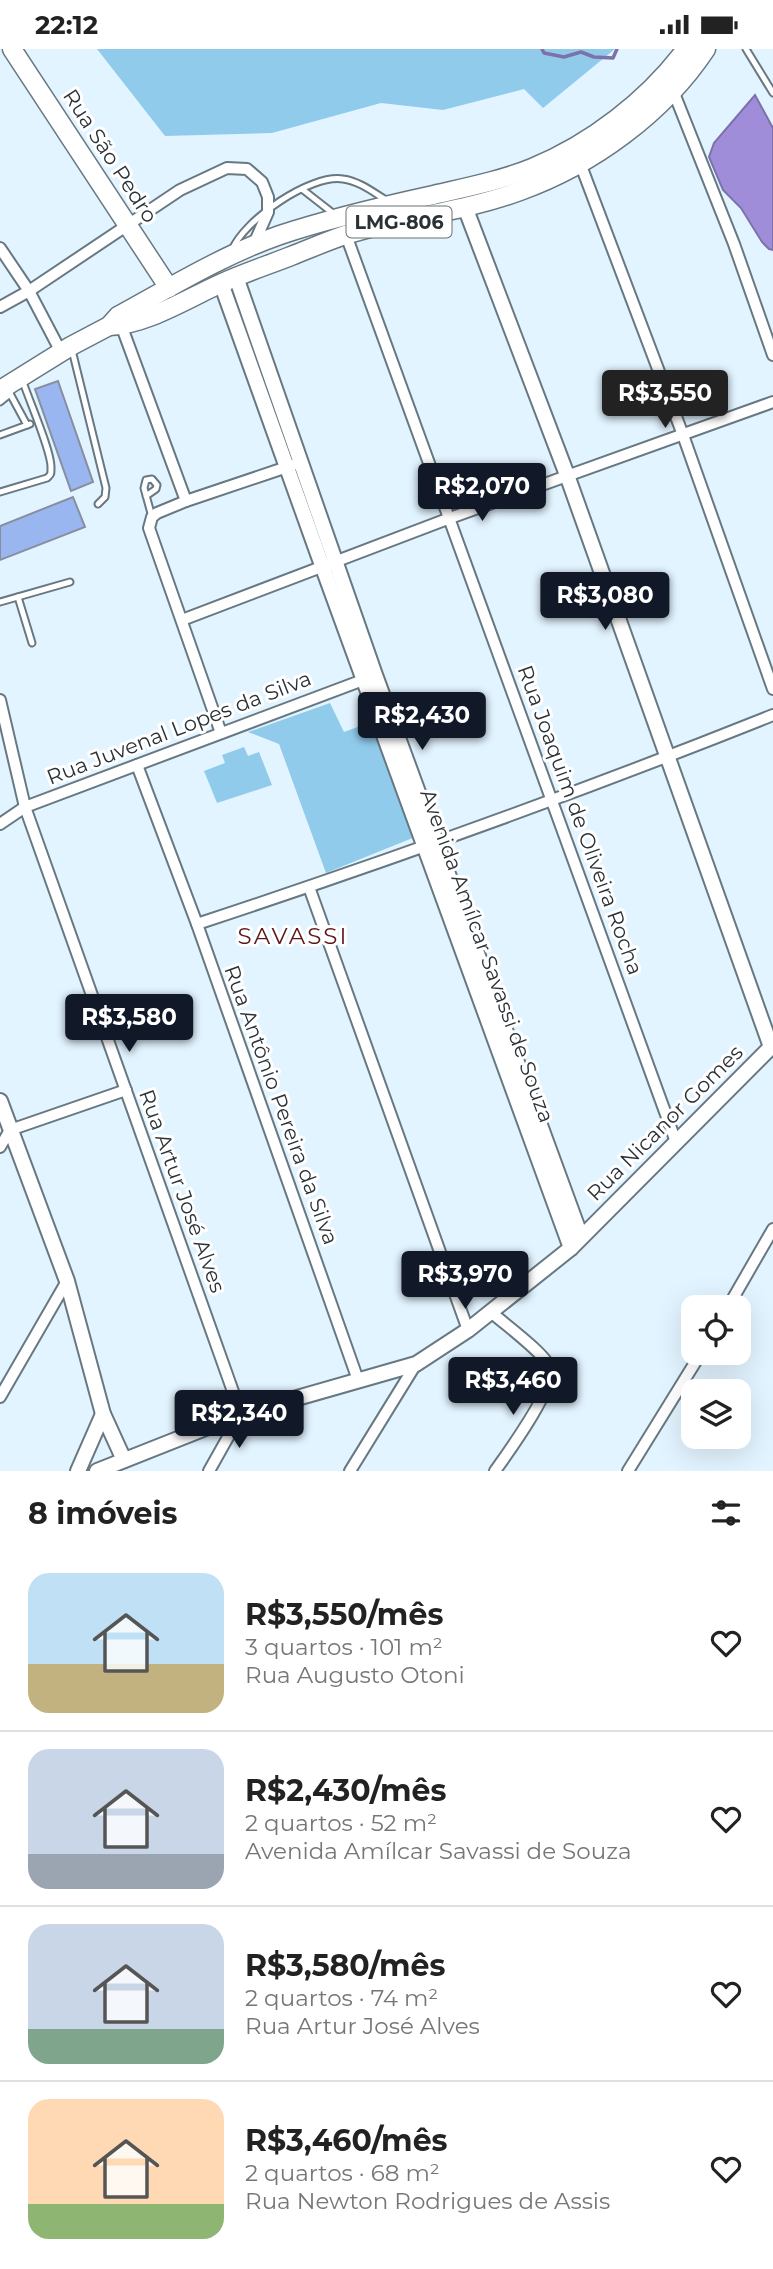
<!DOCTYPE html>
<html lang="pt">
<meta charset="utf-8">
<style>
:root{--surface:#fff;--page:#f6f6f6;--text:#222;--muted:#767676;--line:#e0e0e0;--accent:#111827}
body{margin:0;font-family:Montserrat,sans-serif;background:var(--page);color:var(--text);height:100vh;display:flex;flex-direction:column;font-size:26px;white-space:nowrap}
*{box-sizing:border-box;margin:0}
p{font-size:23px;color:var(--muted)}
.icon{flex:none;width:38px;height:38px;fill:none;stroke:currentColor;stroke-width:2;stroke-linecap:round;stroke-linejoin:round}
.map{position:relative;height:1422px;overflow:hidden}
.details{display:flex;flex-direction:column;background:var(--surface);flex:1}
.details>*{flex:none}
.buttons{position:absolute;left:681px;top:1246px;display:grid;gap:14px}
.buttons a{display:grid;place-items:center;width:70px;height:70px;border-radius:14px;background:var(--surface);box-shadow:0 7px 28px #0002;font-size:35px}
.price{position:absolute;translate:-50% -60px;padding:0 16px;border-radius:7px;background:var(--accent);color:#fff;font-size:23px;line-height:46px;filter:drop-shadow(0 2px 4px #0008)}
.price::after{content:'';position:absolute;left:50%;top:42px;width:21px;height:16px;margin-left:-10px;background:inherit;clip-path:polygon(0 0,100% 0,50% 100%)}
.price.selected{background:#222;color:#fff}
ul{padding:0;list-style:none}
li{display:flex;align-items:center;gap:21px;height:175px;padding:0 28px}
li+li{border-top:2px solid var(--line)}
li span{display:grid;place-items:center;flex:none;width:196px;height:140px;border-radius:21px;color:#555}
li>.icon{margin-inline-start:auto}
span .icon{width:84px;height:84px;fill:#fffc;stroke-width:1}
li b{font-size:30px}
h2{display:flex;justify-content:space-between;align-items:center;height:84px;padding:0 28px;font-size:30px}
.status{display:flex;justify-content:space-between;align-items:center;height:49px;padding:0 35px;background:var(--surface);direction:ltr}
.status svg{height:19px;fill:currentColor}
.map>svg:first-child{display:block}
.green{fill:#91cbec}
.water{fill:#9f8dda;stroke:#7c72a9;stroke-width:2}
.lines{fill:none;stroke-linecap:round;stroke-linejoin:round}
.stream{stroke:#7c72a9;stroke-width:3.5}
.building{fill:#9ab6f1;stroke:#878e9d;stroke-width:2}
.service-casing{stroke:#687881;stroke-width:9}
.minor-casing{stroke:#687881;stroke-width:14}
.tertiary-casing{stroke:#687881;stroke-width:18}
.trunk-casing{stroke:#687881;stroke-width:21}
.service{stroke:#fff;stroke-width:5}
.minor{stroke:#fff;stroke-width:10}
.tertiary{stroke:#fff;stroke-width:14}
.trunk{stroke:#fff;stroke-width:18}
.labels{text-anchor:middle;stroke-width:6;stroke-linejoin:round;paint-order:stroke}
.shield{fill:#fff;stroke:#6b7072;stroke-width:2}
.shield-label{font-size:19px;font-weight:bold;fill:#2b3236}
.street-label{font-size:21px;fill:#2b3236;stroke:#fff}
.neighbourhood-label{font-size:23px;letter-spacing:2px;fill:#5c1719;stroke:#fff}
</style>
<div class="status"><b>22:12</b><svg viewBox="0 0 49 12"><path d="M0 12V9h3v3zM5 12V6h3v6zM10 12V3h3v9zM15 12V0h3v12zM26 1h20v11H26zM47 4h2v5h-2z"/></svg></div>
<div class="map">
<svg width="773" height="1422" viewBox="0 0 773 1422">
<rect width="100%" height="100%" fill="#e2f4ff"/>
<g class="green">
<polygon points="97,0 615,0 543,59 524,40 443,61 381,54 272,84 165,87"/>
<polygon points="330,654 344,683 374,672 415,788 326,824 279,695 248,683"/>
<polygon points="244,698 248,707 259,703 272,736 217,754 204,722 225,714 222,706"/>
</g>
<polygon class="water" points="755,46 773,79 773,201 769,200 762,193 741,159 723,141 709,108 714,94"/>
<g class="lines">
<polyline class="stream" points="542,0 544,4 564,8 581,3 594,8 613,9 617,0"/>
</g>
<g class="building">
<polygon points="58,332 93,433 71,442 35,340"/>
<polygon points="73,448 85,478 0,511 0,477"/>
</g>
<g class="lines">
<g class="service-casing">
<g id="service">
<polyline points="746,0 773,44"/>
<polyline points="302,140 334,165"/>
<path d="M232,201C244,171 310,125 343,130C359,132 373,143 386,151"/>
<polyline points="72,301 106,439 105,448 98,455"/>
<polyline points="7,339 27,376"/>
<polyline points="0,353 10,345"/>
<polyline points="0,386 30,375"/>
<path d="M0,443L47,429C51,425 51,426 51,419C52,403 28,349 22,330"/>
<polyline points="146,447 156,440 157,436 152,430 146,431 144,439 152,468"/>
<polyline points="18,548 32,594"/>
<polyline points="0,553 70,533"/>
</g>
</g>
<g class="minor-casing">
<g id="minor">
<polyline points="672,39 734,195 773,306"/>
<polyline points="580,114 683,386 773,640"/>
<polyline points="346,186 676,1093"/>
<polyline points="0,199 29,242 61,303"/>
<polyline points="0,258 29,242 180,141 227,119 247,120 262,133 268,148 268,163 253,197"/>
<polyline points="120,273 186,452"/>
<polyline points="182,571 450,469 773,353"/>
<polyline points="0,651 25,758 241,1365 209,1422"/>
<polyline points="221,684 149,479 152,468 157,464 186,452 293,416"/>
<polyline points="137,716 197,875 358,1331"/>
<polyline points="0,775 25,758 371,628"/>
<polyline points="309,838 468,1281"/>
<path d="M197,875C391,811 583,742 773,666"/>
<polyline points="0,1098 10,1081 126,1041"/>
<polyline points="728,1258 773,1180"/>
<path d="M491,1263C503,1274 546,1305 550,1319C556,1338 507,1405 495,1422"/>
<polyline points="0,1348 67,1232"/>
<polyline points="350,1422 416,1315"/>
<polyline points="628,1422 701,1304"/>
</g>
</g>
<g class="tertiary-casing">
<g id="tertiary">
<polyline points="236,228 375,626 581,1188"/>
<polyline points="221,234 323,519 571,1199"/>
<polyline points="0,1052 67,1232 103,1365 124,1411"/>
<polyline points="78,1422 103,1365"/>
<polyline points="97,1422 241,1365 416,1315 468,1281 571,1199 771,998 567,426 465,158"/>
</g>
</g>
<g class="trunk-casing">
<g id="trunk">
<polyline points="12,0 169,239"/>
<path d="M109,277C146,276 188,249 222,234C244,224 268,216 291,207C309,200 327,192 345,186C402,168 463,163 520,142C592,116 663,65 706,0"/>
<path d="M0,341L71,297L109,277L118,267C171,238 223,206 280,186C328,170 379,158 429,147C463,139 500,132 532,119C591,95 648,51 686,0"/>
</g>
</g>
<use href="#service" class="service"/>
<use href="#minor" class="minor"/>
<use href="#tertiary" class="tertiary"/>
<use href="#trunk" class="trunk"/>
</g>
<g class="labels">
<rect class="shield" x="346.5" y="157.5" width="105" height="31" rx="5"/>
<g class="shield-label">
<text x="399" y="180">LMG-806</text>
</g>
<g class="street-label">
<text transform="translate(110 107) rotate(57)" y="7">Rua São Pedro</text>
<text transform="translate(179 679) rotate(-21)" y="7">Rua Juvenal Lopes da Silva</text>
<text transform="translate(580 771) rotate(70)" y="7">Rua Joaquim de Oliveira Rocha</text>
<text transform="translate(487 907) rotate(70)" y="7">Avenida Amílcar Savassi de Souza</text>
<text transform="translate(281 1056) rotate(70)" y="7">Rua Antônio Pereira da Silva</text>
<text transform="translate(665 1074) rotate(-45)" y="7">Rua Nicanor Gomes</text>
<text transform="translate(182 1142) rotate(70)" y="7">Rua Artur José Alves</text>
</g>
<g class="neighbourhood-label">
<text x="293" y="895">SAVASSI</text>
</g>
</g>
</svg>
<div class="buttons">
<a><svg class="icon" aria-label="locate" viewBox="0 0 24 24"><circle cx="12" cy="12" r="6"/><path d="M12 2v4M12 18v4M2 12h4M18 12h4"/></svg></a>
<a><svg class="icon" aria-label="layers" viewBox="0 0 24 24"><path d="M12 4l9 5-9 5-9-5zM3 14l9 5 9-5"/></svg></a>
</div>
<b class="price selected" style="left:665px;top:381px">R$3,550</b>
<b class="price" style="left:482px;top:474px">R$2,070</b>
<b class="price" style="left:605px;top:583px">R$3,080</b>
<b class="price" style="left:422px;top:703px">R$2,430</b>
<b class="price" style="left:129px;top:1005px">R$3,580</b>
<b class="price" style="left:465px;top:1262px">R$3,970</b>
<b class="price" style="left:513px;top:1368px">R$3,460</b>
<b class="price" style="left:239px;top:1401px">R$2,340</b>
</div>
<section class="details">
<h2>8 imóveis<svg class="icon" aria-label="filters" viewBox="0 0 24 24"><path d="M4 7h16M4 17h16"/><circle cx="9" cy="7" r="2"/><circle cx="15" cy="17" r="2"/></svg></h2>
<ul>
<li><span style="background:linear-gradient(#bfe0f5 65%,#c2b280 0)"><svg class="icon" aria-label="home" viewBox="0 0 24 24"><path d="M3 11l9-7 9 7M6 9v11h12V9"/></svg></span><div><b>R$3,550/mês</b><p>3 quartos · 101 m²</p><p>Rua Augusto Otoni</p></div><svg class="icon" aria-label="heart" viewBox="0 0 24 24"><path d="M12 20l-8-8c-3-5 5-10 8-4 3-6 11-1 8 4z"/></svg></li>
<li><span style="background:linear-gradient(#c9d6e8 75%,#9aa5b1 0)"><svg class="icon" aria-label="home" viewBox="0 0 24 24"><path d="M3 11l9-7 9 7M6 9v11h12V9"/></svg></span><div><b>R$2,430/mês</b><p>2 quartos · 52 m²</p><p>Avenida Amílcar Savassi de Souza</p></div><svg class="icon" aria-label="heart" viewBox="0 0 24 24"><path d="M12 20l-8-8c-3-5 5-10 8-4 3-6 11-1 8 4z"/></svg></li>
<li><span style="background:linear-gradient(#c9d6e8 75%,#7fa58c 0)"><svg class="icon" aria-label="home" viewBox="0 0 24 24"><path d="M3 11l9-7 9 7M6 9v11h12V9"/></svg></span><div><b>R$3,580/mês</b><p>2 quartos · 74 m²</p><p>Rua Artur José Alves</p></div><svg class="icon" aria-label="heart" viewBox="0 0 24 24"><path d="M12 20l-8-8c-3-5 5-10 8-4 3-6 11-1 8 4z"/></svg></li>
<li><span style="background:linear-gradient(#ffd9b3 75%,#8fb573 0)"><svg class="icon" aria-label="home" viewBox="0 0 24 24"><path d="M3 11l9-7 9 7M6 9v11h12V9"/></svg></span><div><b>R$3,460/mês</b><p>2 quartos · 68 m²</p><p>Rua Newton Rodrigues de Assis</p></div><svg class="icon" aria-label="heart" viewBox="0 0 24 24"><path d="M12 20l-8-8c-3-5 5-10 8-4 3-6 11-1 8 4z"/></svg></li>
</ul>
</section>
